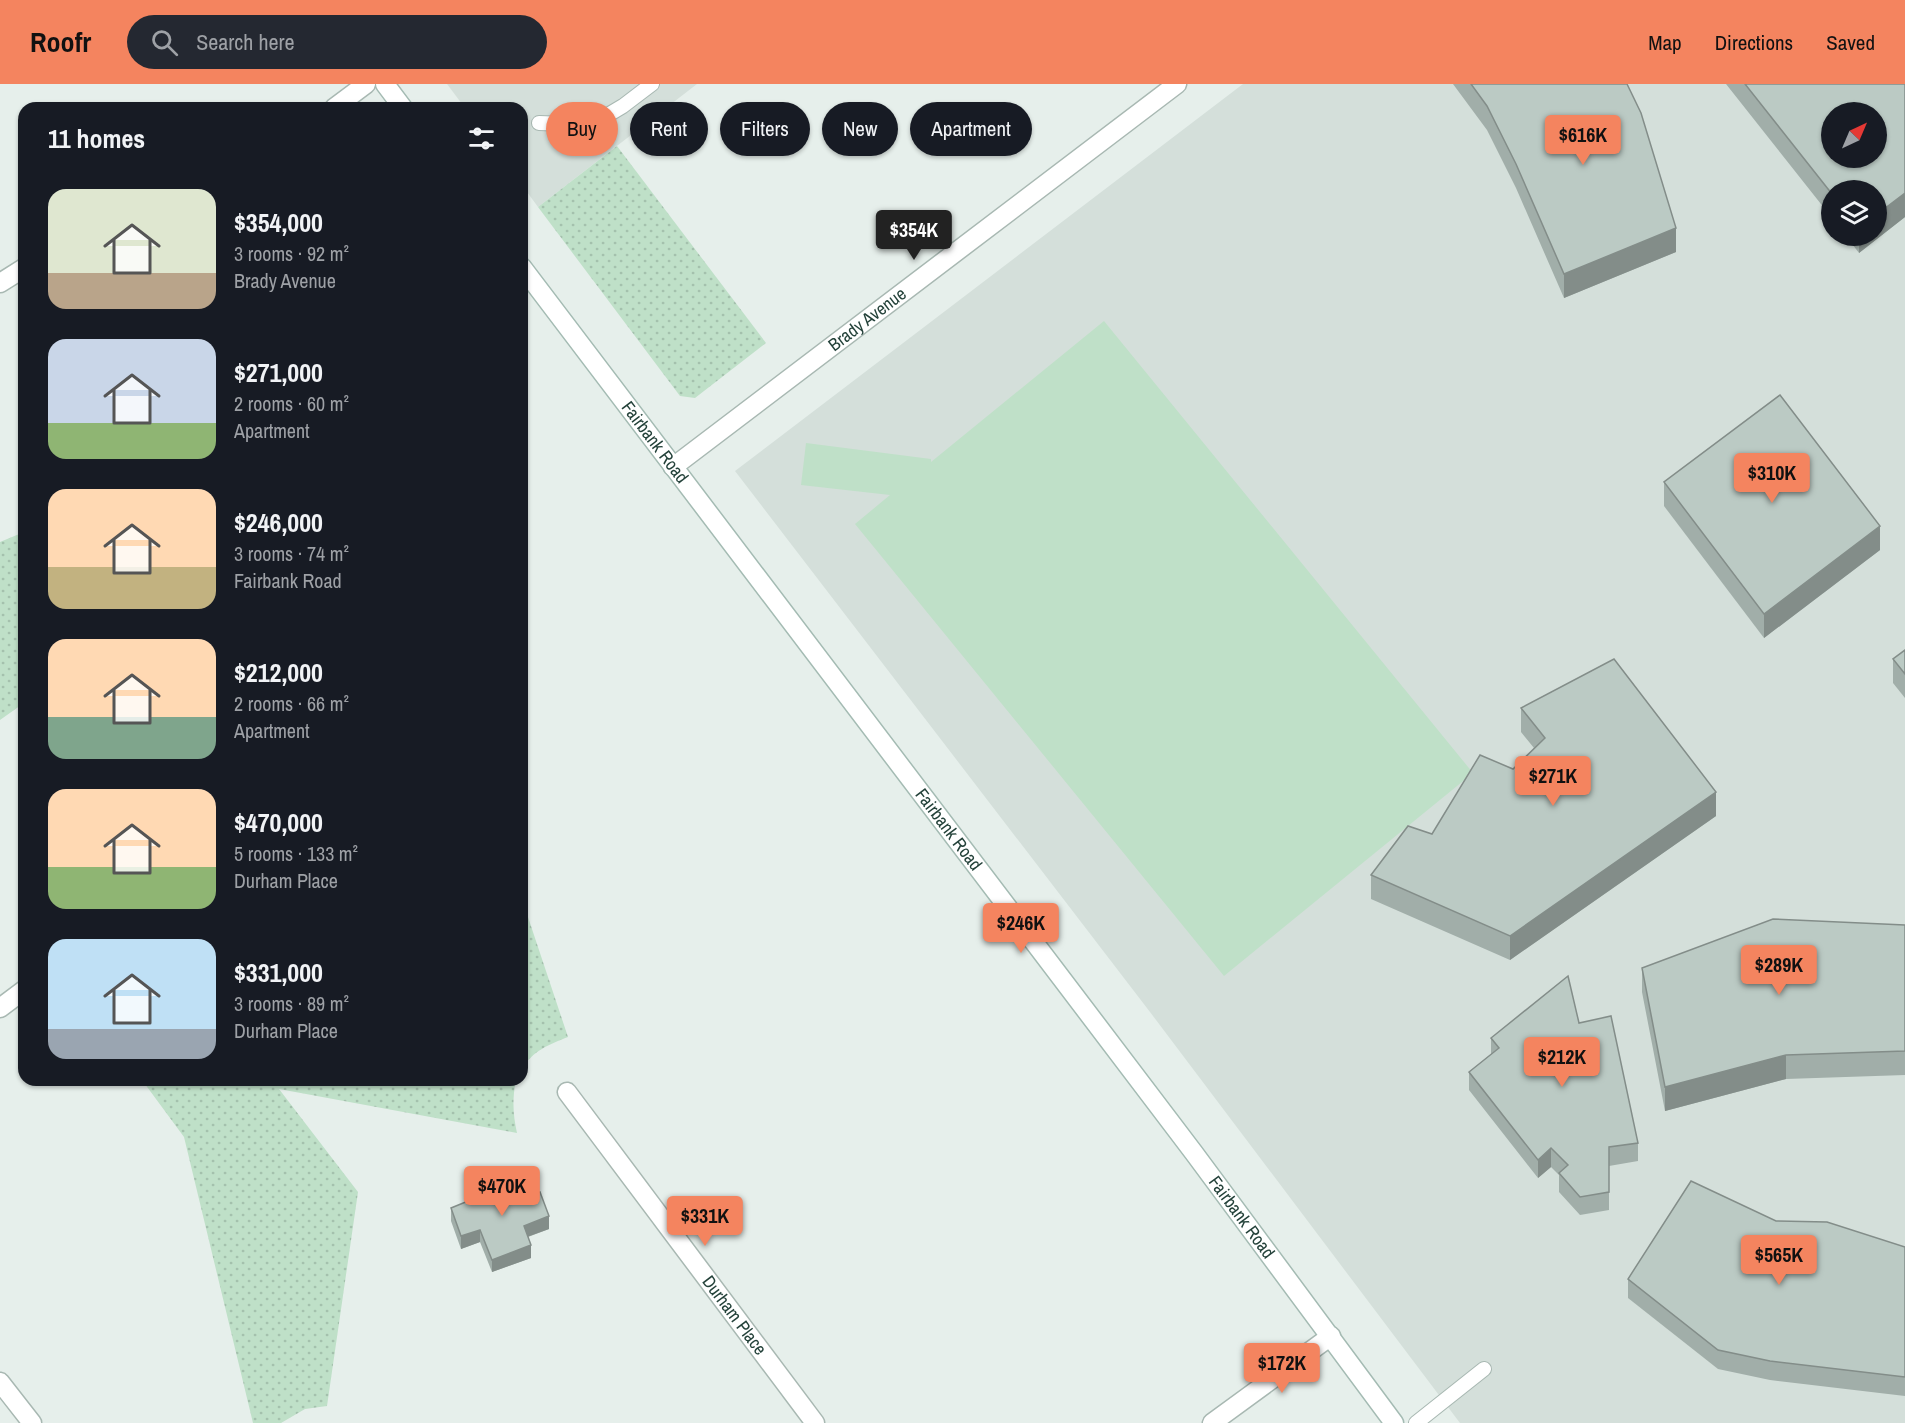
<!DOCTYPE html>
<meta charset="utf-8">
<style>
:root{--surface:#171b24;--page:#242831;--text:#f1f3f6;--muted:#9ea1a6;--accent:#f4845f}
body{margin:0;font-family:"Archivo Narrow",sans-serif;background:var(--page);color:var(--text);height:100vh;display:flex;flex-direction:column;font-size:22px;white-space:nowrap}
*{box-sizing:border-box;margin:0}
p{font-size:20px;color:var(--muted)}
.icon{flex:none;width:33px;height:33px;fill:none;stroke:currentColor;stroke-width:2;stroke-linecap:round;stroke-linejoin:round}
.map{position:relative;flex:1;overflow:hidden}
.details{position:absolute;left:18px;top:18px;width:510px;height:984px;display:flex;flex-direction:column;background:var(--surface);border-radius:18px;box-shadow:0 2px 4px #0004}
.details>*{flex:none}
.top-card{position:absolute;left:546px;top:18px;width:570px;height:54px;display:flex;gap:12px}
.needle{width:39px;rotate:44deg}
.controls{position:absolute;left:1821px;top:18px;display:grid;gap:12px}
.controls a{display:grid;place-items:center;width:66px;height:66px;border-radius:50%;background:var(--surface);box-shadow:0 2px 4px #0004;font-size:30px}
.price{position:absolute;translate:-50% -51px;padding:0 14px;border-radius:6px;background:var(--accent);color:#111;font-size:20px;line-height:39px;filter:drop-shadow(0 2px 3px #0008)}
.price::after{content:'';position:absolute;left:50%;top:36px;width:18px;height:14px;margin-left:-9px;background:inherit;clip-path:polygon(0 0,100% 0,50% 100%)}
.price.selected{background:#222;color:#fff}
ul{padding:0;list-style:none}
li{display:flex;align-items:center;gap:18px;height:150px;padding:0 30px}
li span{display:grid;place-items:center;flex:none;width:168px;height:120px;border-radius:18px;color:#555}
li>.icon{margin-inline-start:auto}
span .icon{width:72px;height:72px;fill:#fffc;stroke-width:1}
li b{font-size:26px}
h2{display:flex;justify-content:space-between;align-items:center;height:72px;padding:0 30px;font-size:26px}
.tag{padding:0 21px;border-radius:27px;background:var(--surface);box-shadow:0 2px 4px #0004;font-size:21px;line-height:54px}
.tag.selected{background:var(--accent);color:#111}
header{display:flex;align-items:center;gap:36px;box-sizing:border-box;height:84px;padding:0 30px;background:var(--accent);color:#111}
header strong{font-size:28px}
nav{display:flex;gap:33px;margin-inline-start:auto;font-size:21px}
.search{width:420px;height:54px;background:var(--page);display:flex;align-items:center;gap:15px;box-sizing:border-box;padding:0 21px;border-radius:33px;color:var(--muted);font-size:22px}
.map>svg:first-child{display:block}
.built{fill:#d4dfda;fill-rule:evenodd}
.park{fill:url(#park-dots)}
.garden{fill:#bfe0c8}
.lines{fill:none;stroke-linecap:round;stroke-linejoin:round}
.lane-casing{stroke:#a8b8b2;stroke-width:16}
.street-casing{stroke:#a8b8b2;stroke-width:21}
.secondary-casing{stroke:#a4bbb3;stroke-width:21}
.lane{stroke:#fff;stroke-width:14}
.street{stroke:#fff;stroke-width:18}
.secondary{stroke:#fff;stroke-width:18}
.wall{fill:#a1aea9}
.shaded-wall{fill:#838d89}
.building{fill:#bbcac4;stroke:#838d89;stroke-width:1.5;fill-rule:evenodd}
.labels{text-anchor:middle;stroke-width:6;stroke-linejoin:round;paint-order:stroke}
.street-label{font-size:18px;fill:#24423a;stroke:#f7fbf9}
</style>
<header>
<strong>Roofr</strong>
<div class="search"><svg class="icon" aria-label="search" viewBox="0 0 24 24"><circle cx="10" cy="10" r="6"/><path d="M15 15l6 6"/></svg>Search here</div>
<nav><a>Map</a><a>Directions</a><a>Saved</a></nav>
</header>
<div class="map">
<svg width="1905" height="1339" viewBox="0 0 1905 1339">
<defs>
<pattern id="park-dots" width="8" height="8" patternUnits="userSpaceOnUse" patternTransform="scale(1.5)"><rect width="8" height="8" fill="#bfe0c8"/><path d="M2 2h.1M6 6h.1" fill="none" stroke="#a4c1ad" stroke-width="1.8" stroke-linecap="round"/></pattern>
</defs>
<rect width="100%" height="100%" fill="#e6efeb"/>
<g class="built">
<polygon points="447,0 697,0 538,123 522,101 522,24 465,24"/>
<path d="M1243,0H1905V1339H1460L1150,928L735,387ZM1832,28H1876V74H1832ZM1832,106H1876V152H1832Z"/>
</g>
<g class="park">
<polygon points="617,62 766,259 695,314 680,312 538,123"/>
<polygon points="24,448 24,619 0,636 0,458"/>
<path d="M522,815L568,953C550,960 532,967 522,985Z"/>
<path d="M142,996H516C512,1015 513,1031 517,1049L279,1005L358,1108L327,1322L305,1325L281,1339H253L184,1053Z"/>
</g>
<polygon class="garden" points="1104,237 1473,689 1224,892 855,440 890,411 801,401 806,359 931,375 931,378"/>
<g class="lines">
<g class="lane-casing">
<g id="lane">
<polyline points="539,39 591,41 623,22 652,0"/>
<polyline points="1416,1339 1484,1285"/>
</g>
</g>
<g class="street-casing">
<g id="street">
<polyline points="334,24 366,0"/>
<polyline points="0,199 24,184"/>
<path id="s1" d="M673,383L1177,0"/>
<polyline points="0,924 24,906"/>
<path id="s2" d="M567,1008L815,1339"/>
<polyline points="0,1298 32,1339"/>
<polyline points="1212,1339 1331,1252"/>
</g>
</g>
<g class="secondary-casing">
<g id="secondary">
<polyline points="385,0 403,24"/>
<path id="s3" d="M522,183L1194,1069L1394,1339"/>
</g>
</g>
<use href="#lane" class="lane"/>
<use href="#street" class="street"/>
<use href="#secondary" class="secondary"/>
</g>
<g class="wall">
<polygon points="1453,0 1627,0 1676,168 1564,214 1516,104 1487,46"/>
<polygon points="1726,0 1905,0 1905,133 1859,169 1846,152 1876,152 1832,106 1832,134"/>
<polygon points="1664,398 1880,466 1764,554 1664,422"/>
<polygon points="1905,566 1905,614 1893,599 1893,575"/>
<polygon points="1521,624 1716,732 1510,876 1371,815 1371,791 1432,750 1513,685 1534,664 1521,648"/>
<polygon points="1905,841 1905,991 1786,995 1665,1027 1642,908 1642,884"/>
<polygon points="1579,939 1638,1059 1638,1077 1609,1082 1609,1126 1580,1131 1559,1108 1559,1091 1551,1083 1538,1094 1469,1006 1469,988 1491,970 1491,954"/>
<polygon points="534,1110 549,1145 528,1153 531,1174 492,1188 480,1158 461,1165 451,1137 451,1124"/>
<polygon points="1776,1137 1905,1163 1905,1312 1770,1296 1718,1285 1628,1214 1628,1195"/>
</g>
<g class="shaded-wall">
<polygon points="1905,109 1905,133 1859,169 1859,152 1876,152 1876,131"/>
<polygon points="1676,144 1676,168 1564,214 1564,190"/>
<polygon points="1880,442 1880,466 1764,554 1764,530"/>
<polygon points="1716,708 1716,732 1510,876 1510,852"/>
<polygon points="1786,971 1786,995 1665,1027 1665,1003"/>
<polygon points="1551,1064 1551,1083 1538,1094 1538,1076"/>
<polygon points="549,1132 549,1145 524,1154 524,1142"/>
<polygon points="480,1146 480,1158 461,1165 461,1152"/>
<polygon points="531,1161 531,1174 492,1188 492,1176"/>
</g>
<g class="building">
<polygon points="1471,0 1627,0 1641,29 1676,144 1564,190 1516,80 1487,22"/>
<path d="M1745,0H1905V109L1876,131V106H1832V110ZM1832,28H1876V74H1832Z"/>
<polygon points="1780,311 1880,442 1764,530 1664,398"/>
<polygon points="1905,566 1905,590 1893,575"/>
<polygon points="1614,575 1716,708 1510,852 1371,791 1408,742 1432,750 1480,671 1513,685 1545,654 1521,624"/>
<polygon points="1773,835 1905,841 1905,967 1786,971 1665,1003 1642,884"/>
<polygon points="1568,892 1579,939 1611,932 1638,1059 1609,1063 1609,1108 1580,1113 1559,1089 1568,1081 1551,1064 1538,1076 1469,988 1499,964 1491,954"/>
<polygon points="527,1093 534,1110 540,1108 549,1132 524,1142 531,1161 492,1176 480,1146 461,1152 451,1124"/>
<polygon points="1691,1097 1776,1137 1827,1138 1905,1163 1905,1293 1770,1277 1718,1266 1628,1195"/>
</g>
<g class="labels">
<g class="street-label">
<text dy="6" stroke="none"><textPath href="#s1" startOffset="244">Brady Avenue</textPath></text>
<text dy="6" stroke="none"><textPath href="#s3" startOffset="220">Fairbank Road</textPath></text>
<text dy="6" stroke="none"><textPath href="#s3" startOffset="706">Fairbank Road</textPath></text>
<text dy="6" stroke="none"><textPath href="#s3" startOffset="1192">Fairbank Road</textPath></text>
<text dy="6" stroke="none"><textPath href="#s2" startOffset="279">Durham Place</textPath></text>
</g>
</g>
</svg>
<div class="controls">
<a><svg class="needle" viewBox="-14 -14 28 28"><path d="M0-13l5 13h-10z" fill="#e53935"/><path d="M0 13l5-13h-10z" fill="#9ea1a6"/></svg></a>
<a><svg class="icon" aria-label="layers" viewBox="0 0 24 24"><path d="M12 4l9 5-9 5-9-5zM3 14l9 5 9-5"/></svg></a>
</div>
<b class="price" style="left:1583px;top:82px">$616K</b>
<b class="price selected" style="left:914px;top:177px">$354K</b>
<b class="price" style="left:1772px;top:420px">$310K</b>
<b class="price" style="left:1553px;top:723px">$271K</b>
<b class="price" style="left:1021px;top:870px">$246K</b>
<b class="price" style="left:1779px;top:912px">$289K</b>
<b class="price" style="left:1562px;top:1004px">$212K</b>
<b class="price" style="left:502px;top:1133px">$470K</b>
<b class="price" style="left:705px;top:1163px">$331K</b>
<b class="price" style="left:1779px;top:1202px">$565K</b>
<b class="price" style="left:1282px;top:1310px">$172K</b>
<div class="top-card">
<a class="tag selected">Buy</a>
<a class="tag">Rent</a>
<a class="tag">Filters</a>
<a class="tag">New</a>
<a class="tag">Apartment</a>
</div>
<section class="details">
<h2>11 homes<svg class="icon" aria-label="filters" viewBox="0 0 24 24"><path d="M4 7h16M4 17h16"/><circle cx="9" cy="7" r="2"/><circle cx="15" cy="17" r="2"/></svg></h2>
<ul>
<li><span style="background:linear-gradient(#dfe7d0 70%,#b9a48a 0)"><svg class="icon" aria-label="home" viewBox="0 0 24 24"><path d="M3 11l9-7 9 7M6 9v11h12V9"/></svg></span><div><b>$354,000</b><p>3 rooms · 92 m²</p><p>Brady Avenue</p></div></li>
<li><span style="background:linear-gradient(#c9d6e8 70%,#8fb573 0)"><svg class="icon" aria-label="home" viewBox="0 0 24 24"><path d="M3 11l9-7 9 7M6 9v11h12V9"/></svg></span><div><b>$271,000</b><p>2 rooms · 60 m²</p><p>Apartment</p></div></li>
<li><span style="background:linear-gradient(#ffd9b3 65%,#c2b280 0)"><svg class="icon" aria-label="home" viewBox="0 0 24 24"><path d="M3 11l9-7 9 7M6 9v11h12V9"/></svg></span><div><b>$246,000</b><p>3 rooms · 74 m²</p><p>Fairbank Road</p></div></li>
<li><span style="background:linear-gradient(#ffd9b3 65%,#7fa58c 0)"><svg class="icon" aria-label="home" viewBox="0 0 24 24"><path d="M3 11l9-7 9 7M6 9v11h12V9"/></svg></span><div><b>$212,000</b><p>2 rooms · 66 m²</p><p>Apartment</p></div></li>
<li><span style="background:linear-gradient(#ffd9b3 65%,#8fb573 0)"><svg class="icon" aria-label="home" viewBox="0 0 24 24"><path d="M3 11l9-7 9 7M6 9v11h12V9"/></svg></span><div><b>$470,000</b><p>5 rooms · 133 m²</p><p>Durham Place</p></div></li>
<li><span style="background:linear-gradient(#bfe0f5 75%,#9aa5b1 0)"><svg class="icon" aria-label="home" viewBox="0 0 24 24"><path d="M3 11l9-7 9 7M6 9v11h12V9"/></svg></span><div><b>$331,000</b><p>3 rooms · 89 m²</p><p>Durham Place</p></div></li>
</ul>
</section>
</div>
